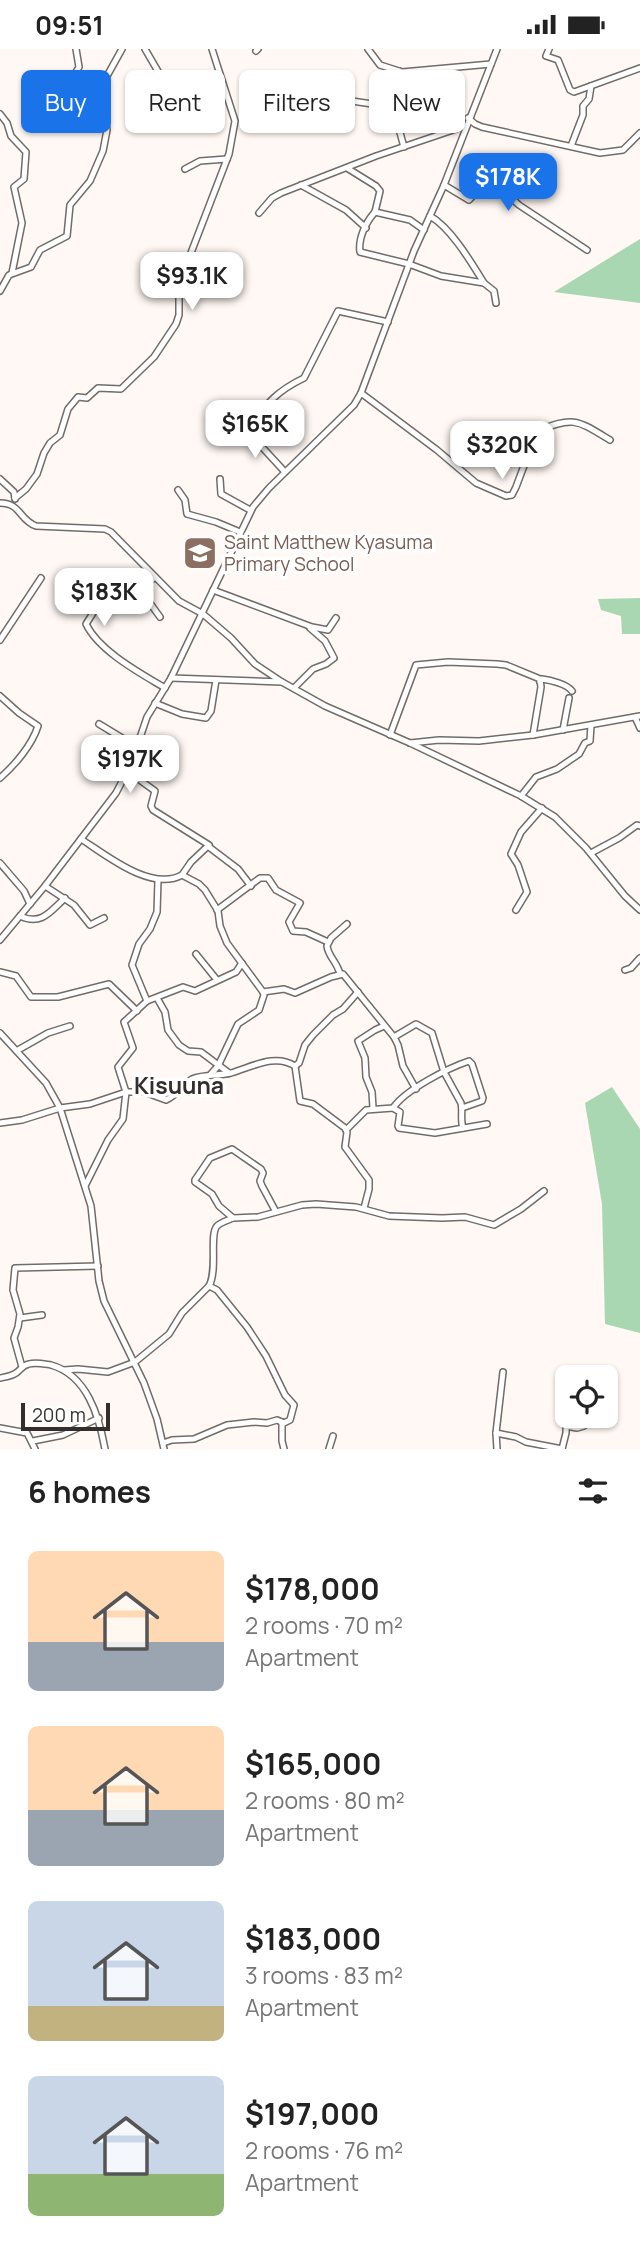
<!DOCTYPE html>
<meta charset="utf-8">
<style>
:root{--surface:#fff;--page:#f2f2f2;--text:#222;--muted:#767676;--accent:#1a73e8}
body{margin:0;font-family:Manrope,sans-serif;background:var(--page);color:var(--text);height:100vh;display:flex;flex-direction:column;font-size:26px;white-space:nowrap}
*{box-sizing:border-box;margin:0}
p{font-size:23px;color:var(--muted)}
.icon{flex:none;width:38px;height:38px;fill:none;stroke:currentColor;stroke-width:2;stroke-linecap:round;stroke-linejoin:round}
.map{position:relative;height:1400px;overflow:hidden}
.details{display:flex;flex-direction:column;background:var(--surface);flex:1}
.details>*{flex:none}
.top-card{position:absolute;left:21px;top:21px;width:598px;height:63px;display:flex;gap:14px}
.fabs{position:absolute;left:555px;top:1316px;display:grid;gap:14px}
.fabs a{display:grid;place-items:center;width:63px;height:63px;border-radius:10px;background:var(--surface);box-shadow:0 2px 5px #0004;font-size:35px}
.scale{position:absolute;left:21px;bottom:18px;width:89px;box-sizing:border-box;padding-left:7px;border:4px solid #312e2d;border-top:0;font-size:19px;line-height:24px;white-space:nowrap;color:#312e2d;-webkit-text-stroke:5px #fff;paint-order:stroke}
.price{position:absolute;translate:-50% -60px;padding:0 16px;border-radius:14px;background:#fff;color:#222;font-size:23px;line-height:46px;filter:drop-shadow(0 2px 4px #0008)}
.price::after{content:'';position:absolute;left:50%;top:42px;width:21px;height:16px;margin-left:-10px;background:inherit;clip-path:polygon(0 0,100% 0,50% 100%)}
.price.current{background:var(--accent);color:#fff}
ul{padding:0;list-style:none}
li{display:flex;align-items:center;gap:21px;height:175px;padding:0 28px}
li span{display:grid;place-items:center;flex:none;width:196px;height:140px;border-radius:10px;color:#555}
li>.icon{margin-inline-start:auto}
span .icon{width:84px;height:84px;fill:#fffc;stroke-width:1}
li b{font-size:30px}
h2{display:flex;justify-content:space-between;align-items:center;height:84px;padding:0 28px;font-size:30px}
.pill{padding:0 24px;border-radius:10px;background:var(--surface);box-shadow:0 2px 5px #0004;font-size:24px;line-height:63px}
.pill.current{background:var(--accent);color:#fff}
.status{display:flex;justify-content:space-between;align-items:center;height:49px;padding:0 35px;background:var(--surface);direction:ltr}
.status svg{height:19px;fill:currentColor}
.map>svg:first-child{display:block}
.green{fill:#a8d7b1}
.lines{fill:none;stroke-linecap:round;stroke-linejoin:round}
.minor-casing{stroke:#726c68;stroke-width:8}
.minor{stroke:#fff;stroke-width:5}
.labels{text-anchor:middle;stroke-width:7;stroke-linejoin:round;paint-order:stroke}
.education-label{font-size:19px;fill:#785e54;stroke:#fff;text-anchor:start}
.quarter-label{font-size:23px;font-weight:bold;fill:#312e2d;stroke:#fff}
</style>
<div class="status"><b>09:51</b><svg viewBox="0 0 49 12"><path d="M0 12V9h3v3zM5 12V6h3v6zM10 12V3h3v9zM15 12V0h3v12zM26 1h20v11H26zM47 4h2v5h-2z"/></svg></div>
<div class="map">
<svg width="640" height="1400" viewBox="0 0 640 1400">
<rect width="100%" height="100%" fill="#fff8f4"/>
<g class="green">
<polygon points="640,190 640,254 554,243"/>
<polygon points="640,549 640,585 622,585 621,567 601,561 598,550"/>
<polygon points="612,1038 640,1080 640,1284 605,1275 602,1155 585,1054"/>
</g>
<g class="lines">
<g class="minor-casing">
<g id="minor">
<polyline points="76,0 79,18 76,23 76,33 81,42 103,57"/>
<polyline points="145,0 170,43"/>
<polyline points="368,0 380,16 402,23 491,15"/>
<polyline points="549,0 546,7 558,11 570,41 574,43 640,19"/>
<polyline points="256,2 258,0"/>
<polyline points="399,22 399,80 404,98"/>
<polyline points="295,34 305,45 399,59"/>
<polyline points="0,65 7,74 11,87 26,103 24,130 14,138 22,174 12,224"/>
<polyline points="468,69 475,75 482,78 600,104 623,101 640,84"/>
<polyline points="571,97 583,66 583,57 589,50 591,37"/>
<polyline points="347,119 376,137 380,142 375,163"/>
<polyline points="185,120 200,112 227,110"/>
<polyline points="301,136 346,161 366,179"/>
<polyline points="444,136 469,151 479,140 490,136 508,146 519,156 587,201"/>
<polyline points="259,164 272,149 281,144 376,107 465,77"/>
<path d="M430,167C451,179 471,213 484,234"/>
<path d="M424,181L410,171L375,163C366,173 358,189 360,203L409,215L441,227L484,234L494,242L496,254"/>
<polyline points="0,242 9,226 31,218 40,201 67,187 70,156 90,132 103,102 107,81 103,57 104,40 107,27 122,0"/>
<path d="M361,344L437,401L476,434L506,447L512,446L516,438L537,382C574,367 577,371 610,391"/>
<path d="M285,423L250,385V378C268,353 277,342 304,329L338,262L388,273"/>
<polyline points="0,430 14,443 15,450"/>
<polyline points="220,430 221,445 250,461"/>
<polyline points="178,441 185,451 187,465 216,473 240,483"/>
<polyline points="15,449 26,440 37,425 44,404 50,394 60,386 68,360 78,348 87,349 98,339 121,340 154,308 176,275 179,266 179,238 184,222 229,105 235,72 212,0"/>
<path d="M0,454C21,454 19,471 36,477L105,480L111,483L179,552L203,565L231,589L255,615L282,633"/>
<path d="M155,528L125,553L100,545L93,564L86,575C99,602 140,624 165,639"/>
<polyline points="139,539 160,568"/>
<polyline points="213,541 312,578 328,581 336,569"/>
<polyline points="0,591 41,529"/>
<polyline points="171,629 282,633 325,657 410,694 521,747 555,768 586,799 625,847 640,861"/>
<path d="M540,633L542,630C550,631 567,635 572,642"/>
<polyline points="294,639 313,620 326,615 334,609 325,592 310,579"/>
<path d="M0,647L19,664L38,677C32,696 15,716 0,729"/>
<polyline points="155,654 182,665 206,669 211,662 216,631"/>
<polyline points="635,668 640,679"/>
<polyline points="99,675 127,692 137,695"/>
<polyline points="563,681 569,649"/>
<polyline points="390,686 416,616 448,613 497,615 506,616 540,630 541,638 533,686"/>
<polyline points="410,694 439,691 479,692 533,686 640,667"/>
<polyline points="129,720 137,729 155,742 151,757 153,761 209,796 191,813 182,826"/>
<polyline points="521,747 536,728 557,720 579,705 585,694 590,692 591,676"/>
<path d="M81,790C106,806 151,843 182,826L199,835L205,841L218,862L220,877L227,894L263,943L264,946L259,961L238,975L218,1017L211,1025"/>
<polyline points="209,798 238,820 251,837"/>
<polyline points="591,804 619,789 637,776 640,777"/>
<polyline points="0,814 24,842 30,855"/>
<polyline points="45,837 74,856 90,876 104,869"/>
<polyline points="217,861 260,829 268,829 276,841 300,854 289,873 293,882 306,883 328,893"/>
<polyline points="516,861 527,843 518,816 511,805 521,783 542,759"/>
<path d="M20,867C41,877 50,863 65,849"/>
<polyline points="0,891 45,837 116,744 131,715 147,668 171,629 253,458 269,439 354,356 361,344 414,202 444,136 497,0"/>
<polyline points="196,905 217,931"/>
<polyline points="625,921 631,919 640,909"/>
<polyline points="0,923 16,927 31,948 58,948 109,935 137,962"/>
<path d="M340,925C337,913 328,907 327,897L331,889L347,875"/>
<polyline points="263,943 284,940 295,944 331,928 343,925 394,988 398,996 403,1017 416,1040"/>
<polyline points="157,949 165,963 168,981 179,996 188,1002 201,1003 229,1024"/>
<polyline points="147,952 132,916 139,895 150,880 157,863 158,831"/>
<polyline points="0,984 46,1034 60,1059 91,1157 99,1232 104,1252 144,1334 157,1370 164,1400"/>
<path d="M394,988L416,975L432,984L444,1023L461,1054C463,1062 460,1070 463,1079"/>
<polyline points="18,1001 48,984 70,977"/>
<polyline points="295,1017 300,1052 313,1055 345,1079 347,1083 345,1098 369,1131 369,1140 364,1159"/>
<polyline points="373,1059 372,1043 366,1028 365,1009 358,992 375,981 384,977"/>
<polyline points="393,1059 400,1063 398,1077 399,1079 435,1084 487,1075"/>
<path d="M0,1074L22,1071L60,1059L90,1055L126,1043H144L166,1051C178,1046 182,1035 192,1030C204,1025 218,1027 231,1024C252,1018 275,1004 295,1017L299,1014L305,996L313,986L333,966L343,960L358,943"/>
<path d="M346,1081L366,1061L393,1059C405,1041 448,1019 469,1012L472,1015L483,1049L482,1052L462,1059"/>
<polyline points="85,1137 108,1091 123,1070 126,1043 118,1018 133,999 124,973 147,952 183,938 195,942 236,923 242,914"/>
<polyline points="276,1163 262,1137 260,1132 263,1124 261,1120 232,1100 210,1109 195,1131 195,1133 212,1145 219,1157 233,1169 258,1168 302,1156 316,1155 356,1158 389,1167 442,1169 465,1168 494,1176 521,1160 544,1142"/>
<path d="M209,1237C218,1221 209,1185 217,1177C221,1173 229,1171 233,1169"/>
<polyline points="20,1269 42,1266"/>
<polyline points="22,1318 14,1289 18,1278 20,1265 13,1241 15,1219 98,1217"/>
<polyline points="64,1321 78,1320 108,1323 135,1313 169,1285 182,1264 209,1237 217,1241 247,1278 266,1307 285,1346 294,1356 290,1371 284,1374 277,1371 267,1374 254,1373 227,1376 194,1390 172,1391 163,1394"/>
<path d="M0,1329C5,1328 12,1327 16,1324C21,1321 22,1316 29,1315C36,1313 44,1315 51,1316C87,1326 99,1367 105,1400"/>
<polyline points="282,1373 282,1392 284,1400"/>
<polyline points="566,1377 577,1379 584,1377 587,1374 586,1367"/>
<polyline points="0,1379 27,1384 35,1400"/>
<polyline points="496,1384 516,1388 526,1393 562,1400"/>
<polyline points="33,1392 63,1386 99,1369"/>
<polyline points="329,1400 333,1387"/>
<polyline points="497,1400 496,1384 503,1323"/>
<polyline points="562,1400 566,1384 567,1340"/>
</g>
</g>
<use href="#minor" class="minor"/>
</g>
<defs>
<g id="school-square" transform="scale(1.75)"><rect x="-9" y="-9" width="18" height="18" rx="4" fill="#8d6e63" stroke="#fff"/><path d="M0-5L7-2L0 1L-7-2ZM-4 1L0 2.5L4 1V4Q0 6-4 4Z" fill="#fff"/></g>
</defs>
<g fill-rule="evenodd">
<use href="#school-square" x="200" y="504"/>
</g>
<g class="labels">
<g class="education-label">
<text x="224" y="500">Saint Matthew Kyasuma<tspan x="224" dy="22">Primary School</tspan></text>
</g>
<g class="quarter-label">
<text x="179" y="1045">Kisuuna</text>
</g>
</g>
</svg>
<div class="fabs">
<a><svg class="icon" aria-label="locate" viewBox="0 0 24 24"><circle cx="12" cy="12" r="6"/><path d="M12 2v4M12 18v4M2 12h4M18 12h4"/></svg></a>
</div>
<div class="scale">200 m</div>
<b class="price current" style="left:508px;top:164px">$178K</b>
<b class="price" style="left:192px;top:263px">$93.1K</b>
<b class="price" style="left:255px;top:411px">$165K</b>
<b class="price" style="left:502px;top:432px">$320K</b>
<b class="price" style="left:104px;top:579px">$183K</b>
<b class="price" style="left:130px;top:746px">$197K</b>
<div class="top-card">
<a class="pill current">Buy</a>
<a class="pill">Rent</a>
<a class="pill">Filters</a>
<a class="pill">New</a>
</div>
</div>
<section class="details">
<h2>6 homes<svg class="icon" aria-label="filters" viewBox="0 0 24 24"><path d="M4 7h16M4 17h16"/><circle cx="9" cy="7" r="2"/><circle cx="15" cy="17" r="2"/></svg></h2>
<ul>
<li><span style="background:linear-gradient(#ffd9b3 65%,#9aa5b1 0)"><svg class="icon" aria-label="home" viewBox="0 0 24 24"><path d="M3 11l9-7 9 7M6 9v11h12V9"/></svg></span><div><b>$178,000</b><p>2 rooms · 70 m²</p><p>Apartment</p></div></li>
<li><span style="background:linear-gradient(#ffd9b3 60%,#9aa5b1 0)"><svg class="icon" aria-label="home" viewBox="0 0 24 24"><path d="M3 11l9-7 9 7M6 9v11h12V9"/></svg></span><div><b>$165,000</b><p>2 rooms · 80 m²</p><p>Apartment</p></div></li>
<li><span style="background:linear-gradient(#c9d6e8 75%,#c2b280 0)"><svg class="icon" aria-label="home" viewBox="0 0 24 24"><path d="M3 11l9-7 9 7M6 9v11h12V9"/></svg></span><div><b>$183,000</b><p>3 rooms · 83 m²</p><p>Apartment</p></div></li>
<li><span style="background:linear-gradient(#c9d6e8 70%,#8fb573 0)"><svg class="icon" aria-label="home" viewBox="0 0 24 24"><path d="M3 11l9-7 9 7M6 9v11h12V9"/></svg></span><div><b>$197,000</b><p>2 rooms · 76 m²</p><p>Apartment</p></div></li>
</ul>
</section>
